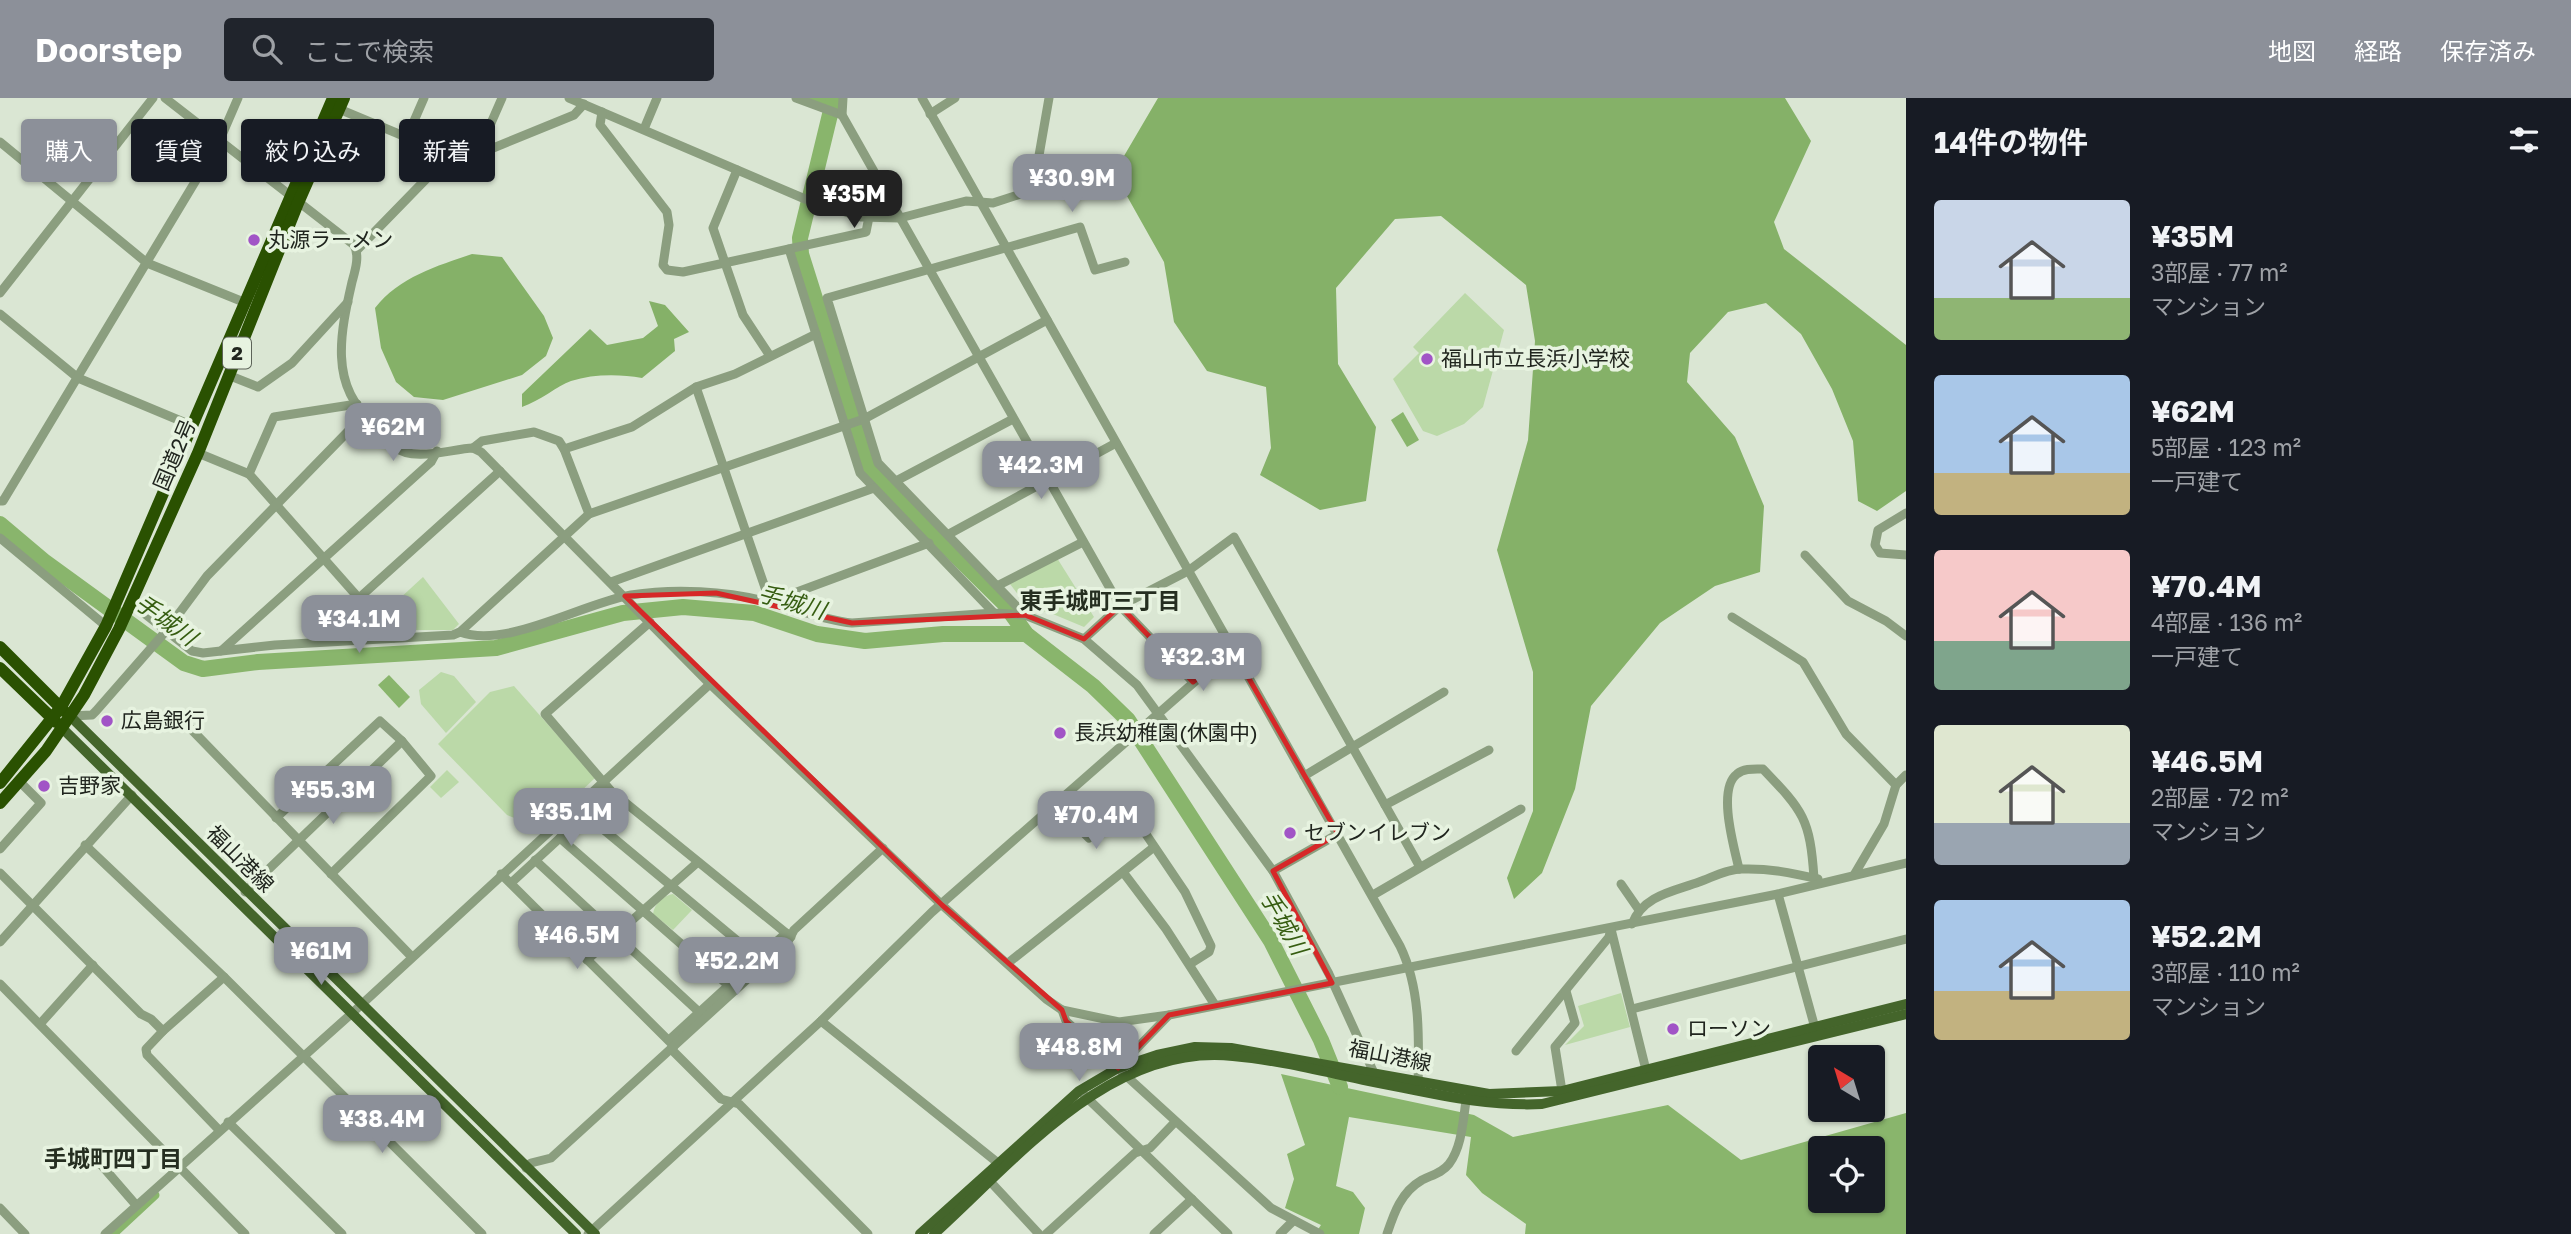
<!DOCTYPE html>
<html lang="ja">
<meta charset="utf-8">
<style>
:root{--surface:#171b24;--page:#20242c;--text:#f1f3f6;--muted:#9ea1a6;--accent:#8c9099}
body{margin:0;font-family:"Golos Text","Noto Sans JP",sans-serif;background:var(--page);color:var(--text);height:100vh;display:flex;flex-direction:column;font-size:26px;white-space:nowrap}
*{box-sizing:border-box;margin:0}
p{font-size:23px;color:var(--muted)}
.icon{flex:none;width:38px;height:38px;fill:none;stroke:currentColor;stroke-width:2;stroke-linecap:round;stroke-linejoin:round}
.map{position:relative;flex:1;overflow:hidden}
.panel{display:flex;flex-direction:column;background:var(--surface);width:665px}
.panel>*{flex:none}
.hud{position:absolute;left:21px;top:21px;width:665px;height:63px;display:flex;gap:14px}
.needle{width:46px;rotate:322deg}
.tools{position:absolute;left:1808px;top:947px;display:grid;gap:14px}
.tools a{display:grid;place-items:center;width:77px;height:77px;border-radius:7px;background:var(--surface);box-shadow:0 2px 5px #0004;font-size:35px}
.price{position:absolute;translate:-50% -60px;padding:0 16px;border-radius:14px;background:var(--accent);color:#fff;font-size:23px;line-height:46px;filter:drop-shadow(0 2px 4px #0008)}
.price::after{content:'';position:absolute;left:50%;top:42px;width:21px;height:16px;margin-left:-10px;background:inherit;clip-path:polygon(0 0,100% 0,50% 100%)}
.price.selected{background:#222;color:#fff}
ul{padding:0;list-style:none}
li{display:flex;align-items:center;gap:21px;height:175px;padding:0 28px}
li span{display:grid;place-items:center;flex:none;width:196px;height:140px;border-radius:7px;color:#555}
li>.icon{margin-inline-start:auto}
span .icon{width:84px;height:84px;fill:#fffc;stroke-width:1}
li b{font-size:30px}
h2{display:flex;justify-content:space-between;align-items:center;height:84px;padding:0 28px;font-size:30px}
.tag{padding:0 24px;border-radius:7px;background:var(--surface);box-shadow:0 2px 5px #0004;font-size:24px;line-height:63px}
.tag.selected{background:var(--accent);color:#fff}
header{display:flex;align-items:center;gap:42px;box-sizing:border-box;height:98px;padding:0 35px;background:var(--accent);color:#fff}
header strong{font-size:33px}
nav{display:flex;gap:38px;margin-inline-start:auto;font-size:24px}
.search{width:490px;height:63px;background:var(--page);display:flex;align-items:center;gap:18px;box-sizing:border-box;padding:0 24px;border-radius:7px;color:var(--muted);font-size:26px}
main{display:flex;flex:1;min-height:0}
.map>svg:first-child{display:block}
.green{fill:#bbd9a8}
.forest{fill:#85b168}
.water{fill:#89b56c;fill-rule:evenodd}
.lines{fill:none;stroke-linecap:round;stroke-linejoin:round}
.canal{stroke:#89b56c;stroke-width:9}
.river{stroke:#89b56c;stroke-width:16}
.minor{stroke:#8b9e7f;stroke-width:9}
.major{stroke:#44652b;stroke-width:10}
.highway{stroke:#2a5101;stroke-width:12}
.marked{fill:none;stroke:#d62828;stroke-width:5;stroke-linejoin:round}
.poi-dot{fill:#a154c6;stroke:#e7f3e0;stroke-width:2.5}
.labels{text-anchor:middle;stroke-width:7;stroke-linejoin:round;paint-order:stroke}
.shield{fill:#e7f3e0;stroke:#5c6358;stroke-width:2}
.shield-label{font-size:19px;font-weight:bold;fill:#20251e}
.poi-label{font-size:21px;fill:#20251e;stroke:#e7f3e0;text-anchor:start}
.street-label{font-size:21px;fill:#20251e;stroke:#e7f3e0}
.neighbourhood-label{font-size:23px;font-weight:bold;fill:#252e20;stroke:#e7f3e0}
.water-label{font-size:23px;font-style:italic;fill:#365d11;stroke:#e7f3e0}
</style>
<header>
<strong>Doorstep</strong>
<div class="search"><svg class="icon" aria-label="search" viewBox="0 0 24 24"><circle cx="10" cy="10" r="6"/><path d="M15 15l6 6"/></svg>ここで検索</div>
<nav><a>地図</a><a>経路</a><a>保存済み</a></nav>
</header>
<main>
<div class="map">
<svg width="1906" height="1136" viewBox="0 0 1906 1136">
<rect width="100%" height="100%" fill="#dae6d3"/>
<g class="green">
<polygon points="1465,195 1504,232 1483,309 1464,326 1437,338 1423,333 1393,281 1419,255 1413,249"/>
<polygon points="1057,460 1094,519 1084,529 1048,514 1029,511 1010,486"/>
<polygon points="423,479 459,526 453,532 401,532 385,514"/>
<polygon points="441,574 454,578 476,604 446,635 421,606 419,592"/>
<polygon points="514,588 595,680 558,715 544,722 525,724 507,717 438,646 490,594"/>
<polygon points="447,672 459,684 441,700 430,689"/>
<path d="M673,796L692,812L673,832L653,816C654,806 664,797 673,796Z"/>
<polygon points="1621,895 1630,929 1565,947 1584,928 1578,908"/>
</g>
<g class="forest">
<polygon points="1158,0 1785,0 1811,43 1774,124 1784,151 1906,247 1906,393 1877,413 1858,403 1853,343 1832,291 1801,236 1766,205 1728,214 1690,255 1687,284 1735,339 1764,408 1760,474 1715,488 1660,525 1591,608 1575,691 1542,775 1514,801 1507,780 1533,713 1533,574 1497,452 1528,342 1535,243 1526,187 1441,118 1395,121 1336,190 1338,266 1376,329 1366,403 1320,412 1260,377 1271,350 1266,289 1207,273 1174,224 1164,164 1114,75"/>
<path d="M472,156L502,159L544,218L553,240L546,258L522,277L443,302L414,299L396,284L381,250L375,210C399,179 437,168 472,156Z"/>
<path d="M649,203L665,207L689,234L674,241L675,253L642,280C619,276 593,276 571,283C557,288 540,303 522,309V296L590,231L607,247L643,240L658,228Z"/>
</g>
<g class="water">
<polygon points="1403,314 1419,342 1407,349 1391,322"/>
<polygon points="389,577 410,599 399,610 378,587"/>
<path d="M1281,976L1474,1017L1513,1039L1668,1007L1741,1062L1906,1015V1136H1525L1526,1126L1482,1095L1466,1077L1471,1039L1349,1019L1336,1088L1353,1094L1365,1110L1359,1136H1315L1321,1127L1285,1110L1294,1081L1287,1056L1305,1047ZM1820,1050H1872V1102H1820Z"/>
</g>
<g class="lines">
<polyline class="canal" points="113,1136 155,1097"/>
<g class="river">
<polyline points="811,0 832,9"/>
<polyline points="834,0 800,140 801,156 869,372 1004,505 1026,536 1093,588 1128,622 1271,843 1321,942 1340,989"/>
<polyline points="0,426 45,464 184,565 203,571 258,564 496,550 623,515 683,509 754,515 817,536 865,543 943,536 1026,536"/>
</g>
<g class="minor">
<path d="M165,0L354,147C360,158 355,173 352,184C341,232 328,288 373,324C381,331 386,341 394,348C413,365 450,351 473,350L481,354L710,586L942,807L1046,901L1062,912L1066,923L1271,1110L1320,1136"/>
<polyline points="569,0 805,101 861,119 900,120 966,103 993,105 1033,92 1049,0"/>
<polyline points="796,0 842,17"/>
<polyline points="843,0 842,17 1120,508 1193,584"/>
<path d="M922,0L1400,848C1421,891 1419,942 1418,990"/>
<polyline points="339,11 406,39"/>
<polyline points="602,14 600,27 667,114 669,127 663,167 667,172 683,174 866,134 869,119"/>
<polyline points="930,16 955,0"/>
<polyline points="644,31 657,0"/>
<polyline points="0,44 147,165 246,205"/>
<polyline points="481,55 481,48 502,0"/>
<polyline points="737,72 713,130 743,217 770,258"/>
<polyline points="430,77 440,76 481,55 574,17 584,6"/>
<polyline points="789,151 860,375 994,515 1025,517 1084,541 1137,587 1273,773 1329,876 1374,975"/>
<polyline points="357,152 430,77 428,70 405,52 404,46 424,0"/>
<polyline points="0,195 153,0"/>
<polyline points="0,216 78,280 193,328"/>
<polyline points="228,277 258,289 292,265 348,204"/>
<polyline points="696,289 770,504 929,445"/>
<polyline points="473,350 482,343 534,334 559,343 564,351 632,329 696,289 735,276 816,236"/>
<polyline points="564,351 589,416"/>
<polyline points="198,355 249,376 394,540"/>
<polyline points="249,376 274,319 357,306"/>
<polyline points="896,383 1013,321"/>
<polyline points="0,403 3,403 219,44 238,0"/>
<polyline points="1906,415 1878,432 1875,447 1880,455 1906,457"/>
<polyline points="949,436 1116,345"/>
<polyline points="0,440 106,528"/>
<polyline points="1805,457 1848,503 1886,523 1906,538"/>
<polyline points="611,484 874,390"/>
<polyline points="999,487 1083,444"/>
<polyline points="359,500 500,373"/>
<polyline points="131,505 192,553 203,555 275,547 453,537 460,534 589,416 864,321 1047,222"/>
<polyline points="1025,517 878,365 827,200 1080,129 1095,172 1125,164"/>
<polyline points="1732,519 1803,564 1846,636 1896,687"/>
<polyline points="650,524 545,616 611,693 791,839"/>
<path d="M460,534C507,551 583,505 631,497C675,490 726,493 769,504C797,511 823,522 852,525L994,515"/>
<polyline points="1084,541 1120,508 1188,473 1234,439 1420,769"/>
<polyline points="221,553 431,364 437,353"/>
<polyline points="70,618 92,617 96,613 166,533 207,478 364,317"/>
<polyline points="191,631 411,858"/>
<polyline points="1304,678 1444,594"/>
<polyline points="1055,706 1089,740 1123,713 1131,714 1185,794 1211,848 1209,854 1190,866"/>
<polyline points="1385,707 1489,652"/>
<polyline points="586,717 758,860"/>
<polyline points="276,720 380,623 402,643 431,678 331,776"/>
<polyline points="560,740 728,887"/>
<polyline points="85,747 224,879 482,1136"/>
<polyline points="0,751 41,705 20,684"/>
<polyline points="535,762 699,914"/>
<path d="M1739,771C1734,749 1717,691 1737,676C1744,670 1754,671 1763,671C1803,713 1810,720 1814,780"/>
<polyline points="1273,773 1338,736"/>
<polyline points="1123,774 1166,831 1215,907"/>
<polyline points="0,775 141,916 151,921 163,933 224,879"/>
<polyline points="501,776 674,948"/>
<polyline points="1854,777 1884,726 1896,687 1906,677"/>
<polyline points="511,785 611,693"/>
<polyline points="1621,786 1639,812"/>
<polyline points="245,794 402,643"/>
<polyline points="1778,796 1815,930"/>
<polyline points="1373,797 1521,711"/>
<path d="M1632,826C1643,797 1675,793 1699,784C1713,779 1727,771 1742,771C1768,770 1792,775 1818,781"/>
<polyline points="1611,831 1646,972"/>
<polyline points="0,844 132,697"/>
<polyline points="587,862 698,764"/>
<polyline points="1008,865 1154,749"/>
<polyline points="0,886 245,1136"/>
<polyline points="1632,911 1906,841"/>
<polyline points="1062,912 1119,924 1169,917 1778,796 1906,765"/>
<polyline points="821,923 998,1065"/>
<polyline points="40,926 93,867"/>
<polyline points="163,933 146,951 147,957 219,1032"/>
<polyline points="669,942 786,835"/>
<polyline points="671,951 721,1001 739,1006 868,1136"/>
<polyline points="1516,953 1609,839 1611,830"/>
<polyline points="1119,969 1169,917"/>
<polyline points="1562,993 1555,949 1575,925 1566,893"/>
<polyline points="1083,996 1228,1136"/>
<polyline points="228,1024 342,1136"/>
<polyline points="91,1055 136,1107"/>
<polyline points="526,1070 531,1065 551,1060 787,845 794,832 883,750"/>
<polyline points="986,1079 1039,1136"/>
<polyline points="0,1110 25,1136"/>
<polyline points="105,1136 350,917 710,586"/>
<polyline points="588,1136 821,923 932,814 1232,551"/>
<polyline points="1046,1136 1135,1055 1150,1050 1175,1024"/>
<polyline points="1154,1136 1192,1101"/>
<polyline points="1280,1136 1293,1123"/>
<path d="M1387,1136C1394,1115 1401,1094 1422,1082C1432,1077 1442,1075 1449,1066C1462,1049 1463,1022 1466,1003"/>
</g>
<g class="major">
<polyline points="70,618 595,1136"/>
<polyline points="61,629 576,1136"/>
<polyline points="920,1136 1079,993 1118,970 1157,957 1195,949 1231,950 1489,996 1562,993 1906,906"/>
<path d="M934,1136C1017,1061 1110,945 1233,958C1279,962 1325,974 1369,983C1427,994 1483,1009 1542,1006L1906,916"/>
</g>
<g class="highway">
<polyline points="0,549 64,613"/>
<polyline points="0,570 56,624"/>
<polyline points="0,685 61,609 106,528 333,0"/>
<polyline points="0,705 46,653 84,597 119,531 198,355 298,105 344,0"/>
</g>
</g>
<path class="marked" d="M716,495L852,525L1025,517L1084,541L1120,508L1193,584L1232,551L1338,736L1273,773L1332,885L1169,917L1118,970L1066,923L1062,912L942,807L625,498Z"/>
<g class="poi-dot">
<circle cx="254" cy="142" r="7"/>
<circle cx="1427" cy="261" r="7"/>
<circle cx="107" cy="623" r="7"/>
<circle cx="1060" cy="635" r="7"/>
<circle cx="44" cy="688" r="7"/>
<circle cx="1290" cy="735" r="7"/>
<circle cx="1673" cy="931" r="7"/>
</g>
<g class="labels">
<rect class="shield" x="223" y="239.5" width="28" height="31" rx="5"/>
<g class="shield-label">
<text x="237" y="262">2</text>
</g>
<g class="poi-label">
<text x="268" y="149">丸源ラーメン</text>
<text x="1441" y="268">福山市立長浜小学校</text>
<text x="121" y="630">広島銀行</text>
<text x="1074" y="642">長浜幼稚園(休園中)</text>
<text x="58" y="695">吉野家</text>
<text x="1304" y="742">セブンイレブン</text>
<text x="1687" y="938">ローソン</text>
</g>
<g class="street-label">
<text transform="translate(175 357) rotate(-67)" y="7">国道2号</text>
<text transform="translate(240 761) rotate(45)" y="7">福山港線</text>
<text transform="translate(1390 958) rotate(11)" y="7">福山港線</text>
</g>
<g class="neighbourhood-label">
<text x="1100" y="511">東手城町三丁目</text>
<text x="113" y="1069">手城町四丁目</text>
</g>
<g class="water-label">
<text transform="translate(792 504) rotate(16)" y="8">手城川</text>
<text transform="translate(166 522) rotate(36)" y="8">手城川</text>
<text transform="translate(1284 825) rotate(60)" y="8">手城川</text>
</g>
</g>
</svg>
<div class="tools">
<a><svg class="needle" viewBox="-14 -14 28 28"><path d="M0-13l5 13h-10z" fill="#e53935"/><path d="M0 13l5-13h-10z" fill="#9ea1a6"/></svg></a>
<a><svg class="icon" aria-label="locate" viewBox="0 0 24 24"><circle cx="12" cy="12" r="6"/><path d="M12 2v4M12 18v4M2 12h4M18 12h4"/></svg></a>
</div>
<b class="price" style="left:1072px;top:116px">¥30.9M</b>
<b class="price selected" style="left:854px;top:132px">¥35M</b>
<b class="price" style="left:393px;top:365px">¥62M</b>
<b class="price" style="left:1041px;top:403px">¥42.3M</b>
<b class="price" style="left:359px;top:557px">¥34.1M</b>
<b class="price" style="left:1203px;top:595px">¥32.3M</b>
<b class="price" style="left:333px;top:728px">¥55.3M</b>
<b class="price" style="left:571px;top:750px">¥35.1M</b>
<b class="price" style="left:1096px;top:753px">¥70.4M</b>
<b class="price" style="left:577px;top:873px">¥46.5M</b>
<b class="price" style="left:321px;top:889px">¥61M</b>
<b class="price" style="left:737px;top:899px">¥52.2M</b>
<b class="price" style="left:1079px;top:985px">¥48.8M</b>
<b class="price" style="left:382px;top:1057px">¥38.4M</b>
<div class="hud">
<a class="tag selected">購入</a>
<a class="tag">賃貸</a>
<a class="tag">絞り込み</a>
<a class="tag">新着</a>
</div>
</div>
<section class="panel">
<h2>14件の物件<svg class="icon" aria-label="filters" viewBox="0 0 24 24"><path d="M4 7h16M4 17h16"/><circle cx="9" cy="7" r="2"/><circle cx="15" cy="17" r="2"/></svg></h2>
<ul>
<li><span style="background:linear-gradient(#c9d6e8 70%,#8fb573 0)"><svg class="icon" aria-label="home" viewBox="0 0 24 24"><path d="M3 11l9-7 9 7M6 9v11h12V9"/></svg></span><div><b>¥35M</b><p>3部屋 · 77 m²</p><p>マンション</p></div></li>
<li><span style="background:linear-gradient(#a9c7e8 70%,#c2b280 0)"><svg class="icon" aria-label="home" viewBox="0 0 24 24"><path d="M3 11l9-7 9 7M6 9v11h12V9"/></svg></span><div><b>¥62M</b><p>5部屋 · 123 m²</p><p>一戸建て</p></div></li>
<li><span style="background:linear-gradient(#f6c9c9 65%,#7fa58c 0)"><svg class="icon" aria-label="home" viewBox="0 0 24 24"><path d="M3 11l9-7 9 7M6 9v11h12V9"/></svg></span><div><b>¥70.4M</b><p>4部屋 · 136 m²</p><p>一戸建て</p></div></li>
<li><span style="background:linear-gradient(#dfe7d0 70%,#9aa5b1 0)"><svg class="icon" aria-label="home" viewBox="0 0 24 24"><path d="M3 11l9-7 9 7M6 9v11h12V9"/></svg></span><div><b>¥46.5M</b><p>2部屋 · 72 m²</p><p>マンション</p></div></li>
<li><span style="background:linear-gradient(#a9c7e8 65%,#c2b280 0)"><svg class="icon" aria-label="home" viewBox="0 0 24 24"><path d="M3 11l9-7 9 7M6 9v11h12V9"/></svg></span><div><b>¥52.2M</b><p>3部屋 · 110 m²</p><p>マンション</p></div></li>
</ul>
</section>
</main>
